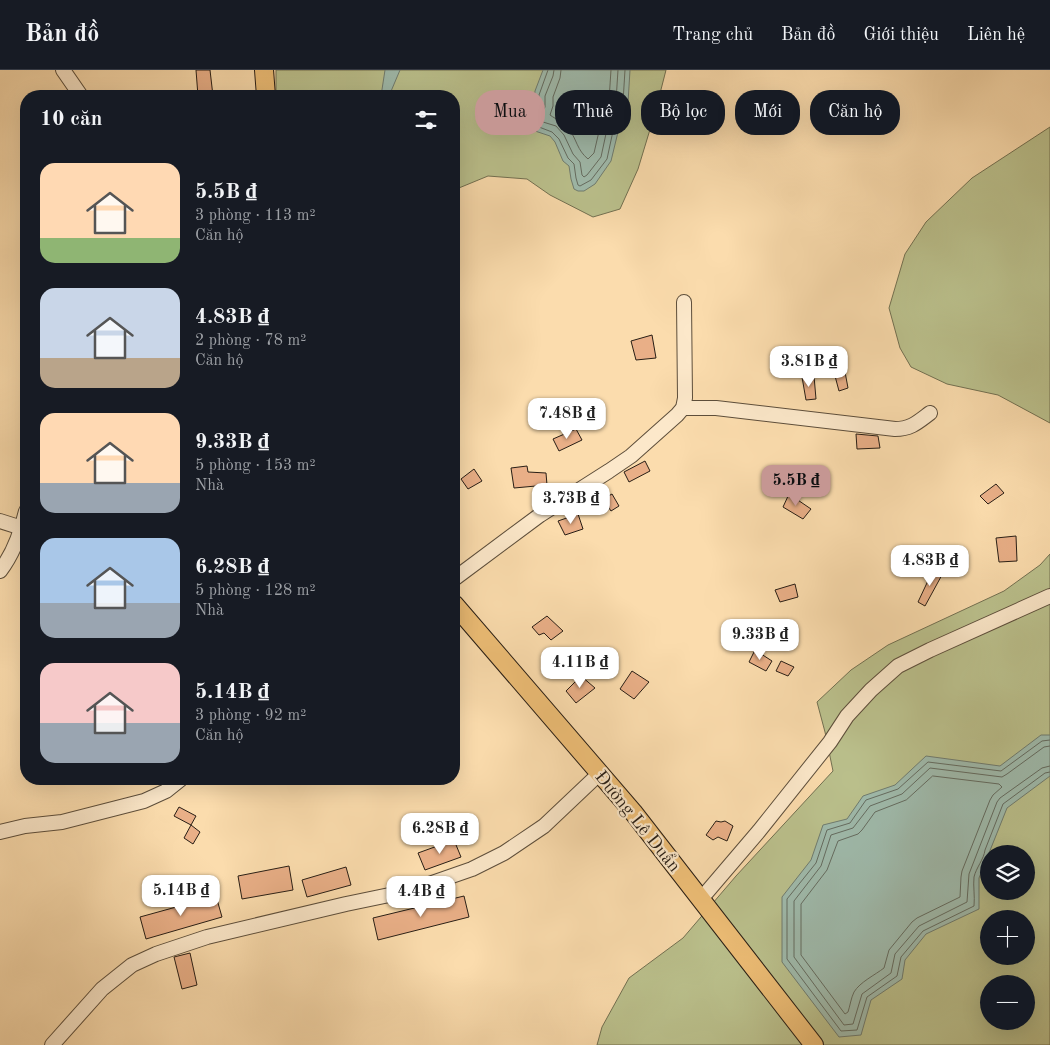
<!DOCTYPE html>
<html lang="vi">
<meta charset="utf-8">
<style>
:root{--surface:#171b24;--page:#20242c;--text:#f1f3f6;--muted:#9ea1a6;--line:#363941;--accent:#c59692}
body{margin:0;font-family:"Old Standard TT",serif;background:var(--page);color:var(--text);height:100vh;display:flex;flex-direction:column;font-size:19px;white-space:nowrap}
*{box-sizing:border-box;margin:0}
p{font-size:16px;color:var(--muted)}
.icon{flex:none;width:28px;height:28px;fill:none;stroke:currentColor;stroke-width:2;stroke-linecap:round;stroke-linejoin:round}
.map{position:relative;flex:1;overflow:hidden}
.details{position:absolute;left:20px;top:20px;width:440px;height:695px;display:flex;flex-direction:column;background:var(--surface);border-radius:20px;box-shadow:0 5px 20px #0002}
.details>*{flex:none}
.top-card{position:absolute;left:475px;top:20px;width:475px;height:45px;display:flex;gap:10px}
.controls{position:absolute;left:980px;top:775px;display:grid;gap:10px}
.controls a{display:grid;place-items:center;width:55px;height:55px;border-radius:50%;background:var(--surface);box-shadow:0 5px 20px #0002;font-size:25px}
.price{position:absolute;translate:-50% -42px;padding:0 11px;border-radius:10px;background:#fff;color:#222;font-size:16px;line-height:32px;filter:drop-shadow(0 1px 2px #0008)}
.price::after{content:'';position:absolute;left:50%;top:30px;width:15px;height:11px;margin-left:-8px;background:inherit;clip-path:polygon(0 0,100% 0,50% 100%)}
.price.selected{background:var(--accent);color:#111}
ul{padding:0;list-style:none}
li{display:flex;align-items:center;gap:15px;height:125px;padding:0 20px}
li span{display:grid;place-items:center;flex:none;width:140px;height:100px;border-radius:15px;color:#555}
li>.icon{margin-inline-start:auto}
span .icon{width:60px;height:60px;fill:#fffc;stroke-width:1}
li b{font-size:21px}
h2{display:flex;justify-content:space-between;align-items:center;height:60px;padding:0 20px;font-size:21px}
.chip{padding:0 18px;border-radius:20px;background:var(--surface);box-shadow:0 5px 20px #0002;font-size:18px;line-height:45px}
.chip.selected{background:var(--accent);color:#111}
header{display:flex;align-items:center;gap:30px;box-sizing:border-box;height:70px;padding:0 25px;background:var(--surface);border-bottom:1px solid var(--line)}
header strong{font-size:24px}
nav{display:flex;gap:28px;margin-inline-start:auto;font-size:18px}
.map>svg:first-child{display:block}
.green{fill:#bbc18d;stroke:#727051;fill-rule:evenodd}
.water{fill:#9fbbad;stroke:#6f7c70}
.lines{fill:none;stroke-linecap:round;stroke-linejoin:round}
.shore{stroke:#646c61;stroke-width:1}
.building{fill:#e9af87;stroke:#281e15}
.minor-casing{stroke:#5d4e3b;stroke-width:16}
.major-casing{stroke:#281e15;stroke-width:20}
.minor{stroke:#fce8ca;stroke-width:14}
.major{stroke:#eebe76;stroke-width:18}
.labels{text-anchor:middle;stroke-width:4.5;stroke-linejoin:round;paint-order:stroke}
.street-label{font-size:18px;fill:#281e15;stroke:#fce8ca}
</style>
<header>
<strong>Bản đồ</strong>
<nav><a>Trang chủ</a><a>Bản đồ</a><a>Giới thiệu</a><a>Liên hệ</a></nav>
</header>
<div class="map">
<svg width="1050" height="975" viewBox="0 0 1050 975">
<rect width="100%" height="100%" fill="#fbdcad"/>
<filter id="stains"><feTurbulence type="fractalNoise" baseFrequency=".004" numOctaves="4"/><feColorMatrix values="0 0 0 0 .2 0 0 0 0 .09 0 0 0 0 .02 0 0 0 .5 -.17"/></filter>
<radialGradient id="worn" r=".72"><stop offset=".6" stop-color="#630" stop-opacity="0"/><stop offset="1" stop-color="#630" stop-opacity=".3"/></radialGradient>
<g class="green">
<polygon points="276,0 666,0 655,43 638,99 620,139 593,147 550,125 527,109 488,106 454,120 454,26 276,26"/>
<polygon points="1050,57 1050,353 998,325 947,314 911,297 900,278 889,238 905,184 926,152 972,108"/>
<path d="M1050,484V975H597L602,957L629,908L683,868L736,806L833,701L825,662L817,632L851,600L888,575L1004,521L1040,495ZM989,784H1026V821H989ZM989,849H1026V886H989ZM989,914H1026V951H989Z"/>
</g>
<g class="water">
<polygon points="385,0 400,0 389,26 381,26"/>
<polygon points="543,0 630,0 628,33 618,62 611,91 595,114 584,121 578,121 574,119 571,109 569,96 563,91 555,72 550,66 535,61 530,51 529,44 534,34 535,21"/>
<polygon points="1041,665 1050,665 1050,706 1007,738 979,808 979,839 926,864 905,890 902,909 871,930 861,965 839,967 782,892 782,827 811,790 823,755 847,749 863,726 895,715 926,686 1000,696"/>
</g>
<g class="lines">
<g class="shore">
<polyline points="548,0 539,25 539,35 534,44 535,49 539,57 552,62 559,69 568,88 574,94 576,108 578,115 580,116 591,110 607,89 613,61 623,32 625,0"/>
<polyline points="554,0 553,6 545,26 545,37 540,47 543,52 556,56 564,65 573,84 580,92 582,105 584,107 587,105 601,87 607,59 616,31 618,0"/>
<path d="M561,0L560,8L553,27V36L550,45C557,50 564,52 569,59C577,70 577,80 588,89L594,83L600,57L609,30L611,0"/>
<path d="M1050,670L1042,671L1001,701L928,692L898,719L866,730L850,753L827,760L816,793L787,829V889L841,961L857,960L867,927L897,906L901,887L923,861L974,836C975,826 973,816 974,807C976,798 984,789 985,780L1003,734L1045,703L1050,702"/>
<polyline points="1050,676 1044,677 1007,704 1002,707 930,698 902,724 870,736 853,758 831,765 821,796 794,831 794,887 844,955 853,954 862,924 891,903 895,884 919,856 967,832 969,804 997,732 1000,728 1042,698 1050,696"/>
<path d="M933,706L999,714L1002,717L993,725L990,730L962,801L961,807L960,827L917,848L912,852L889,880L884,898C875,905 860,912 854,922C851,928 850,936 848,942L845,944L801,885V834L827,800L838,771L858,764L862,760L875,742L906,730Z"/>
</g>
</g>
<g class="building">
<polygon points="196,0 210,0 213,26 198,26"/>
<polygon points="652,265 656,288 636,290 631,271"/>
<polygon points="845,302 848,318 839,321 835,306"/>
<polygon points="814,306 816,329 806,330 802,307"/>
<polygon points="576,359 582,370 559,381 553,369"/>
<polygon points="856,364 878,366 880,378 857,379"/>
<polygon points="645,391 650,401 629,412 624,402"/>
<polygon points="527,396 528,402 546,403 547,415 514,418 511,398"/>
<polygon points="474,399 482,411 468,419 461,409"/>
<polygon points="996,414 1004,423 988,434 980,426"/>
<polygon points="612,424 619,436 611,441 603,429"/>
<polygon points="789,424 811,439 803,449 783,437"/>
<polygon points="578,444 583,459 565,465 558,451"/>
<polygon points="1016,466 1017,491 999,492 996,468"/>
<polygon points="934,498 943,503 925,536 918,532"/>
<polygon points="795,514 798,527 780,532 775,520"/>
<polygon points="547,546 563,561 551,570 544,563 539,565 532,557"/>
<polygon points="755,580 772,591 766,601 749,592"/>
<polygon points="781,591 794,597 788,606 776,601"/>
<polygon points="632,601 649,612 634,629 620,619"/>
<polygon points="581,606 595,618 576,633 566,621"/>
<polygon points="179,737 196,746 191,755 174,746"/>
<polygon points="716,751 721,752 725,751 733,756 727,771 718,767 713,770 706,765"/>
<polygon points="191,755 200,762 193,774 184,768"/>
<polygon points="454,770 461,787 425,800 418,783"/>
<polygon points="289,796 293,820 242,829 238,806"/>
<polygon points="346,797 351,815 307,827 302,810"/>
<polygon points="216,826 222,847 146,869 140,847"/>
<polygon points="464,826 469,847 378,870 373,848"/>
<polygon points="190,883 197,915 182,919 174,887"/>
</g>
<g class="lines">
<g class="minor-casing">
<g id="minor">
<polyline points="63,0 81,26"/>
<path d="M683,338H716L895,359C911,359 918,352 930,343"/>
<polyline points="0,451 22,458"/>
<path d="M0,501C14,483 21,462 26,441"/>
<polyline points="454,509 540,445 609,401 631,386 677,345 683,338 685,328 684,232"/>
<polyline points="0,762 25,756 62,752 144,731 166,721 181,709"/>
<polyline points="701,829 759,761 830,672 847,646 871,620 898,596 930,580 1050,526"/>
<polyline points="52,975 102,919 132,895 156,884 207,867 346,834 399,823 429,814 472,799 504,783 544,756 600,703"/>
</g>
</g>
<g class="major-casing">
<g id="major">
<polyline points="264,0 266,26"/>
<polyline points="454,534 633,742 814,975"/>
</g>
</g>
<use href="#minor" class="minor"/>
<use href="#major" class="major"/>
</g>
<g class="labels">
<g class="street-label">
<text transform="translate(638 751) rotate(51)" y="6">Đường Lê Duẩn</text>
</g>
</g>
<rect width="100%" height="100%" filter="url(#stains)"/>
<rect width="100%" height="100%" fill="url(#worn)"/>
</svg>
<div class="controls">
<a><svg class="icon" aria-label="layers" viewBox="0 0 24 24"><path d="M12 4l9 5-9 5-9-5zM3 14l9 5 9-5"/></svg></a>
<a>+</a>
<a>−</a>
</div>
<b class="price" style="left:809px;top:318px">3.81B ₫</b>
<b class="price" style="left:567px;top:370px">7.48B ₫</b>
<b class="price selected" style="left:796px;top:437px">5.5B ₫</b>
<b class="price" style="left:571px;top:455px">3.73B ₫</b>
<b class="price" style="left:930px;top:517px">4.83B ₫</b>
<b class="price" style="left:760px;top:591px">9.33B ₫</b>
<b class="price" style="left:580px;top:619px">4.11B ₫</b>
<b class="price" style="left:440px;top:785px">6.28B ₫</b>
<b class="price" style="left:181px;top:847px">5.14B ₫</b>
<b class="price" style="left:421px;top:848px">4.4B ₫</b>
<div class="top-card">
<a class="chip selected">Mua</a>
<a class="chip">Thuê</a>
<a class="chip">Bộ lọc</a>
<a class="chip">Mới</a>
<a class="chip">Căn hộ</a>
</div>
<section class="details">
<h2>10 căn<svg class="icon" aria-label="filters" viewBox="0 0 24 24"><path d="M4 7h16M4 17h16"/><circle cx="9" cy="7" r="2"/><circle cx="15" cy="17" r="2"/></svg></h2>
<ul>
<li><span style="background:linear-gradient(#ffd9b3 75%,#8fb573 0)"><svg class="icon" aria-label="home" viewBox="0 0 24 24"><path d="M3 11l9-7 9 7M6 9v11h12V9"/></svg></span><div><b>5.5B ₫</b><p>3 phòng · 113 m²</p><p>Căn hộ</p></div></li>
<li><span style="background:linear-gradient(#c9d6e8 70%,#b9a48a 0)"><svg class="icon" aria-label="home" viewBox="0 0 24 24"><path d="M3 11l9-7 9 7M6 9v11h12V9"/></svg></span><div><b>4.83B ₫</b><p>2 phòng · 78 m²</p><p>Căn hộ</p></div></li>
<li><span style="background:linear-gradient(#ffd9b3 70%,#9aa5b1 0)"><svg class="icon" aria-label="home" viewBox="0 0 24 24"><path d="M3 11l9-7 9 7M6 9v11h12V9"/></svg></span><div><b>9.33B ₫</b><p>5 phòng · 153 m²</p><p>Nhà</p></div></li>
<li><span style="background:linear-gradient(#a9c7e8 65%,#9aa5b1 0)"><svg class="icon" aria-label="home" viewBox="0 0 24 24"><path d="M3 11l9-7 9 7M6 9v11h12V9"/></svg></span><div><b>6.28B ₫</b><p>5 phòng · 128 m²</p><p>Nhà</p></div></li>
<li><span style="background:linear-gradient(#f6c9c9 60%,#9aa5b1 0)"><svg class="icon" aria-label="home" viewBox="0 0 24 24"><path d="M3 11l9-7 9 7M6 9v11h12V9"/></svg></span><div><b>5.14B ₫</b><p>3 phòng · 92 m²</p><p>Căn hộ</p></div></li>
</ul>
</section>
</div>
